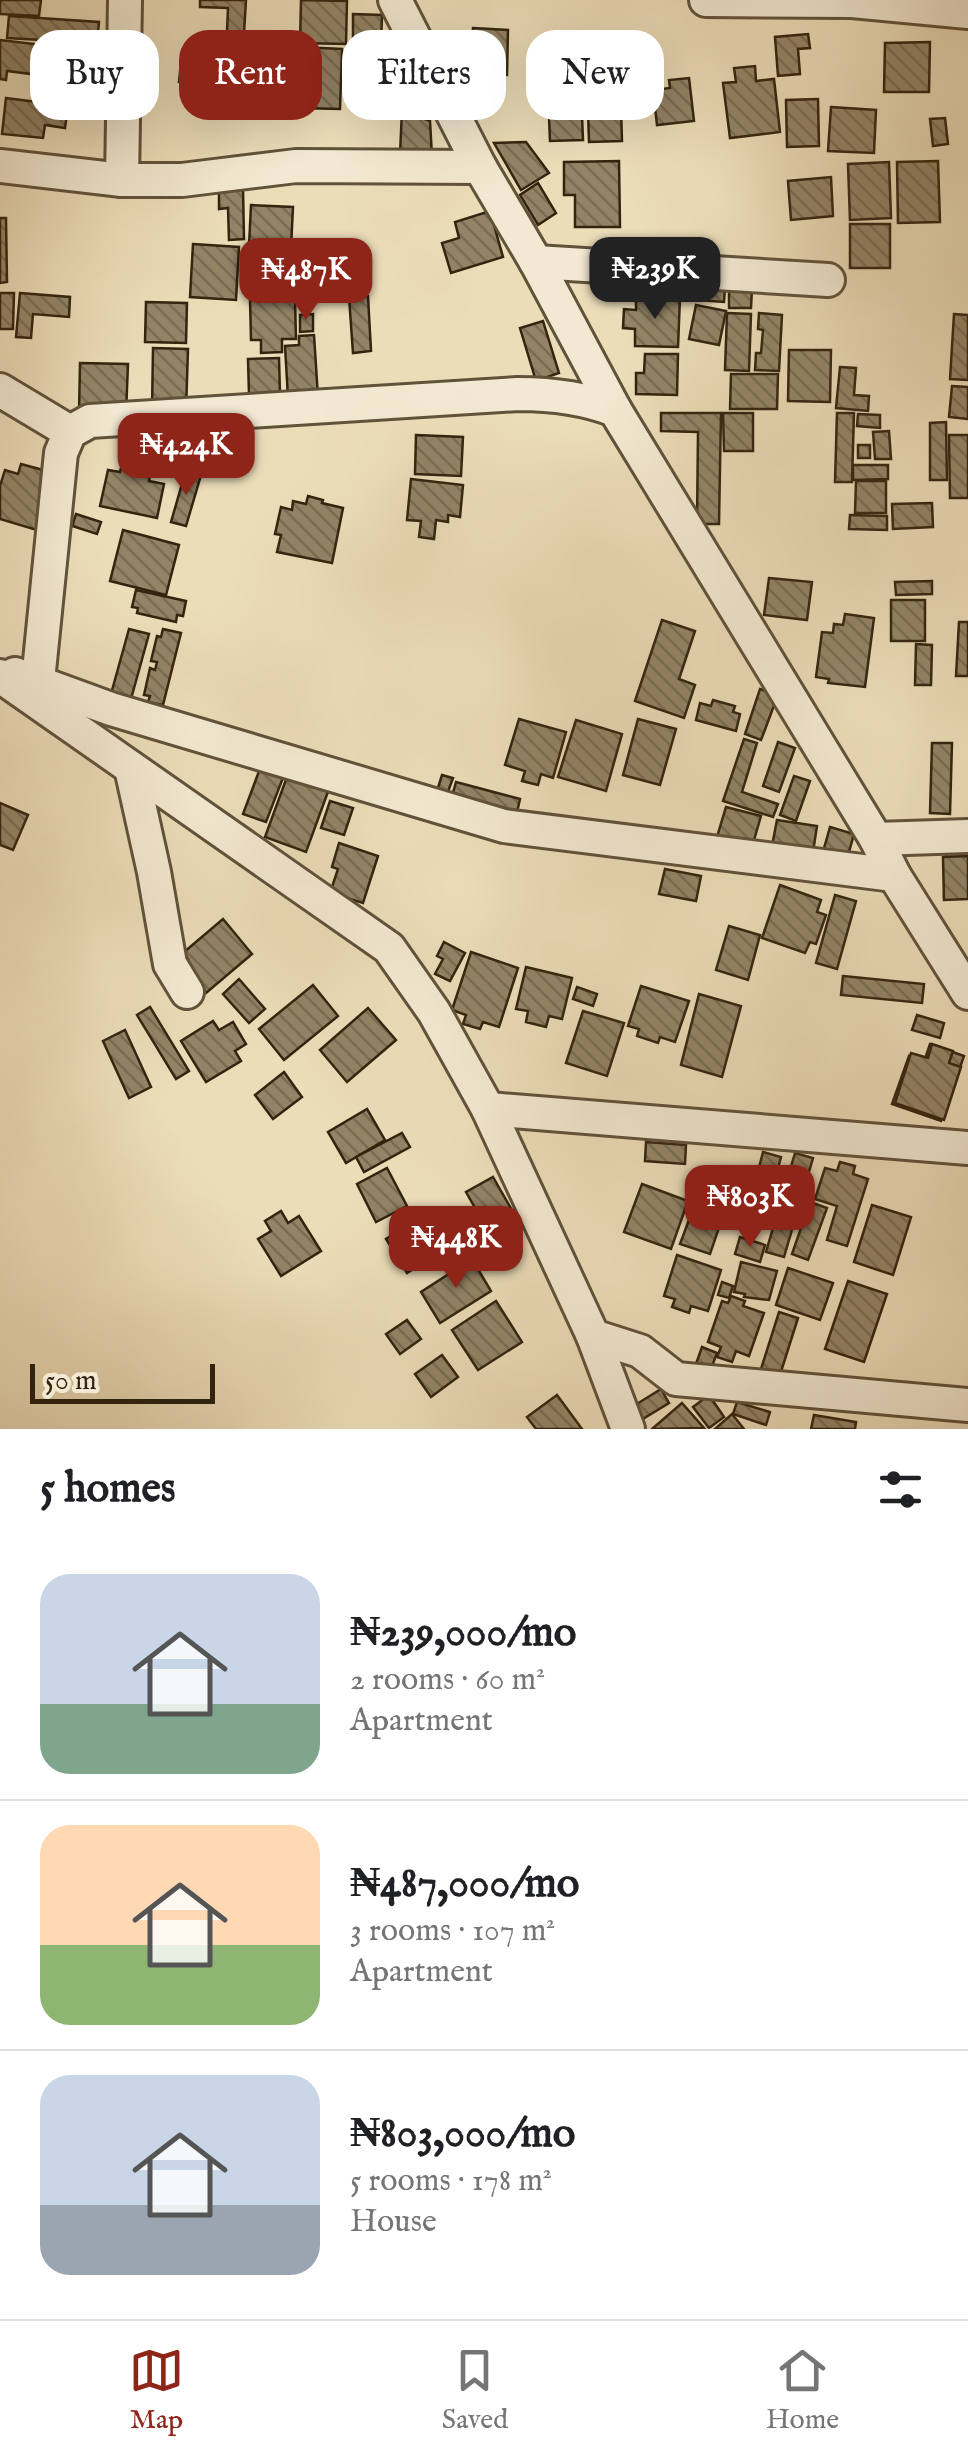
<!DOCTYPE html>
<meta charset="utf-8">
<style>
:root{--surface:#fff;--page:#f6f6f6;--text:#202124;--muted:#757577;--line:#e0e0e0;--accent:#8f2418}
body{margin:0;font-family:"IM FELL English",serif;background:var(--page);color:var(--text);height:100vh;display:flex;flex-direction:column;font-size:38px;white-space:nowrap}
*{box-sizing:border-box;margin:0}
p{font-size:32px;color:var(--muted)}
.icon{flex:none;width:55px;height:55px;fill:none;stroke:currentColor;stroke-width:2;stroke-linecap:round;stroke-linejoin:round}
.map{position:relative;height:1429px;overflow:hidden}
.panel{display:flex;flex-direction:column;background:var(--surface);flex:1}
.panel>*{flex:none}
.hud{position:absolute;left:30px;top:30px;width:910px;height:90px;display:flex;gap:20px}
.scale{position:absolute;left:30px;bottom:25px;width:185px;box-sizing:border-box;padding-left:10px;border:5px solid #33240f;border-top:0;font-size:28px;line-height:35px;white-space:nowrap;color:#33240f;-webkit-text-stroke:8px #f3e9d2;paint-order:stroke}
.price{position:absolute;translate:-50% -85px;padding:0 22px;border-radius:20px;background:var(--accent);color:#fff;font-size:32px;line-height:65px;filter:drop-shadow(0 2px 5px #0008)}
.price::after{content:'';position:absolute;left:50%;top:60px;width:30px;height:22px;margin-left:-15px;background:inherit;clip-path:polygon(0 0,100% 0,50% 100%)}
.price.selected{background:#222;color:#fff}
ul{padding:0;list-style:none}
li{display:flex;align-items:center;gap:30px;height:250px;padding:0 40px}
li+li{border-top:2px solid var(--line)}
li span{display:grid;place-items:center;flex:none;width:280px;height:200px;border-radius:30px;color:#555}
li>.icon{margin-inline-start:auto}
span .icon{width:120px;height:120px;fill:#fffc;stroke-width:1}
li b{font-size:42px}
h2{display:flex;justify-content:space-between;align-items:center;height:120px;padding:0 40px;font-size:42px}
.tag{padding:0 35px;border-radius:30px;background:var(--surface);box-shadow:0 10px 40px #0002;font-size:35px;line-height:90px}
.tag.selected{background:var(--accent);color:#fff}
.tab-bar{display:flex;justify-content:space-around;align-items:center;height:140px;border-top:2px solid var(--line);background:var(--surface);font-size:28px;color:var(--muted)}
.tab-bar a{display:grid;justify-items:center;gap:5px}
.tab-bar .selected{color:var(--accent)}
.map>svg:first-child{display:block}
.building{fill:url(#building-back-hatch);stroke:#33240f;stroke-width:2.5}
.lines{fill:none;stroke-linecap:round;stroke-linejoin:round}
.minor-casing{stroke:#61523a;stroke-width:38}
.minor{stroke:#f3e9d2;stroke-width:32}
</style>
<div class="map">
<svg width="968" height="1429" viewBox="0 0 968 1429">
<defs>
<pattern id="building-back-hatch" width="6" height="6" patternUnits="userSpaceOnUse" patternTransform="scale(2.5)"><rect width="6" height="6" fill="#938467"/><path d="M-1 5l2 2M0 0l6 6M5-1l2 2" fill="none" stroke="#796c53"/></pattern>
</defs>
<rect width="100%" height="100%" fill="#ecddb9"/>
<filter id="stains"><feTurbulence type="fractalNoise" baseFrequency=".002" numOctaves="4"/><feColorMatrix values="0 0 0 0 .2 0 0 0 0 .09 0 0 0 0 .02 0 0 0 .5 -.17"/></filter>
<radialGradient id="worn" r=".72"><stop offset=".6" stop-color="#630" stop-opacity="0"/><stop offset="1" stop-color="#630" stop-opacity=".3"/></radialGradient>
<g class="building">
<polygon points="0,0 41,0 39,16 0,14"/>
<polygon points="200,0 246,0 244,33 227,32 228,8 200,7"/>
<polygon points="301,0 347,1 346,44 300,43"/>
<polygon points="353,14 382,15 381,44 353,44"/>
<polygon points="9,16 99,22 97,43 7,38"/>
<polygon points="473,28 508,30 507,75 464,74 464,59 472,59"/>
<polygon points="808,34 810,48 798,49 800,74 778,76 775,37"/>
<polygon points="578,37 580,81 544,83 542,39"/>
<polygon points="0,40 43,45 39,75 7,71 6,80 0,79"/>
<polygon points="930,42 929,92 884,92 885,43"/>
<polygon points="300,47 342,49 340,109 297,108 297,103 291,103 293,73 299,73"/>
<polygon points="352,48 400,49 399,92 381,91 380,97 366,97 366,92 351,91"/>
<polygon points="84,50 85,89 49,89 48,51"/>
<polygon points="182,52 211,55 209,85 179,82"/>
<polygon points="404,57 418,57 416,99 403,98"/>
<polygon points="755,66 756,81 774,79 780,132 730,138 723,83 736,82 734,68"/>
<polygon points="689,78 694,121 657,125 653,90 670,88 669,80"/>
<polygon points="581,91 583,140 550,141 548,93"/>
<polygon points="6,98 68,106 65,128 45,125 43,138 2,134"/>
<polygon points="818,99 819,146 787,147 786,100"/>
<polygon points="831,107 876,110 874,153 828,151"/>
<polygon points="621,109 622,141 589,142 588,110"/>
<polygon points="402,110 430,121 432,156 400,154"/>
<polygon points="945,118 948,144 933,146 930,119"/>
<polygon points="526,142 549,173 521,190 494,143"/>
<polygon points="619,161 620,227 575,227 575,195 564,195 564,162"/>
<polygon points="938,161 940,222 898,223 897,162"/>
<polygon points="889,162 891,218 850,220 848,164"/>
<polygon points="831,177 833,216 791,220 788,181"/>
<polygon points="538,183 556,213 538,225 520,195"/>
<polygon points="243,188 244,239 229,240 228,208 219,209 219,189"/>
<polygon points="251,205 293,207 291,248 249,246"/>
<polygon points="490,211 503,257 451,273 442,243 459,238 455,222"/>
<polygon points="0,218 6,218 7,282 0,283"/>
<rect x="850" y="224" width="40" height="44"/>
<polygon points="193,244 239,247 236,300 190,297"/>
<rect x="247" y="255" width="33" height="39"/>
<polygon points="699,286 725,288 724,302 698,300"/>
<polygon points="729,289 752,289 751,308 729,308"/>
<polygon points="0,293 14,293 13,329 0,329"/>
<polygon points="20,293 70,297 69,317 33,314 31,338 16,337"/>
<polygon points="368,296 371,351 353,353 349,297"/>
<polygon points="636,297 680,298 678,347 635,346 635,329 623,328 624,309 636,310"/>
<polygon points="250,299 295,299 296,339 282,339 282,352 261,353 261,340 251,340"/>
<polygon points="146,302 187,303 186,343 145,342"/>
<polygon points="696,305 726,311 719,345 689,339"/>
<polygon points="727,313 751,314 749,371 725,370"/>
<polygon points="759,313 782,315 779,371 755,370 756,353 761,353 763,330 758,329"/>
<polygon points="313,314 313,331 300,332 300,315"/>
<polygon points="954,314 968,315 968,380 950,379"/>
<polygon points="543,321 559,373 536,381 520,328"/>
<polygon points="314,335 318,397 288,398 285,346 299,345 299,336"/>
<polygon points="153,348 188,349 186,411 152,410"/>
<polygon points="789,350 831,350 830,402 788,401"/>
<polygon points="645,354 678,354 677,395 636,394 636,373 644,373"/>
<polygon points="279,358 280,394 249,395 248,359"/>
<polygon points="80,363 128,364 126,414 79,413"/>
<polygon points="840,367 856,368 854,395 869,396 868,411 836,408"/>
<polygon points="731,374 778,374 777,409 730,409"/>
<polygon points="952,386 968,387 968,419 949,417"/>
<polygon points="661,413 721,413 719,524 697,524 698,432 661,431"/>
<polygon points="723,413 753,413 753,451 724,451"/>
<polygon points="837,413 854,413 852,482 835,482"/>
<polygon points="858,414 880,415 880,428 857,426"/>
<polygon points="946,422 947,480 930,480 930,423"/>
<polygon points="889,431 891,459 875,459 873,432"/>
<polygon points="416,435 463,437 461,476 415,474"/>
<polygon points="949,435 968,435 968,498 950,498"/>
<polygon points="198,441 200,460 166,465 163,446"/>
<rect x="858" y="445" width="12" height="13"/>
<polygon points="123,460 152,467 149,481 164,484 157,518 100,506 108,470 120,472"/>
<polygon points="21,464 43,470 41,478 54,481 40,531 0,519 0,486 5,470 18,474"/>
<polygon points="853,465 888,465 888,479 853,480"/>
<polygon points="186,470 201,475 186,526 171,522"/>
<polygon points="411,479 463,485 460,517 448,515 448,522 436,520 434,539 419,537 421,521 407,520"/>
<polygon points="856,481 886,481 886,513 855,513"/>
<polygon points="308,496 323,500 322,503 343,508 332,563 277,552 281,535 275,534 281,507 292,510 293,501 306,504"/>
<polygon points="932,503 933,527 893,529 892,504"/>
<polygon points="76,514 101,522 97,534 72,526"/>
<polygon points="850,515 887,516 887,530 849,529"/>
<polygon points="123,530 179,545 166,595 110,581"/>
<polygon points="769,578 812,582 807,620 764,615"/>
<polygon points="932,581 932,594 896,595 895,582"/>
<polygon points="136,590 186,601 183,616 177,615 176,622 137,613 138,608 132,607"/>
<rect x="891" y="600" width="34" height="41"/>
<polygon points="845,614 874,618 865,687 828,683 829,679 816,677 822,632 833,633 834,624 843,625"/>
<polygon points="662,620 695,631 679,679 695,685 684,718 635,701"/>
<polygon points="959,622 968,622 968,676 956,676"/>
<polygon points="129,629 149,634 131,699 111,694"/>
<polygon points="163,629 181,633 163,705 148,702 150,696 144,695 150,668 155,670 157,662 151,661 157,636 161,637"/>
<polygon points="916,644 932,645 931,685 915,685"/>
<polygon points="760,689 778,695 761,740 745,734"/>
<polygon points="713,700 735,706 733,712 740,714 736,731 696,720 700,703 711,706"/>
<polygon points="519,719 566,732 553,778 541,774 538,785 522,781 525,771 505,765"/>
<polygon points="638,719 676,729 660,785 623,775"/>
<polygon points="576,720 622,734 606,791 558,777"/>
<polygon points="744,739 757,743 742,792 778,804 773,817 723,801"/>
<polygon points="778,742 795,748 779,792 763,786"/>
<polygon points="932,743 952,743 950,814 930,813"/>
<polygon points="261,766 284,775 266,822 243,814"/>
<polygon points="288,774 329,789 306,852 265,837"/>
<polygon points="442,775 453,778 446,797 436,794"/>
<polygon points="794,776 810,781 796,821 780,815"/>
<polygon points="456,782 520,799 516,817 451,800"/>
<polygon points="330,801 353,808 344,835 321,828"/>
<polygon points="0,803 28,815 13,850 0,845"/>
<polygon points="726,807 761,816 752,847 717,837"/>
<polygon points="777,820 817,826 813,852 772,846"/>
<polygon points="830,827 854,834 847,859 823,852"/>
<polygon points="339,843 378,856 363,903 330,893 338,869 332,867"/>
<polygon points="946,853 968,854 968,898 944,897"/>
<polygon points="968,856 968,899 944,900 943,857"/>
<polygon points="665,869 701,876 696,901 659,894"/>
<polygon points="780,885 821,900 817,912 826,915 816,944 810,942 805,953 762,938"/>
<polygon points="835,895 856,901 837,969 816,963"/>
<polygon points="223,919 252,954 206,993 182,964 188,959 183,953"/>
<polygon points="729,926 760,935 748,980 716,970"/>
<polygon points="444,942 465,953 450,981 435,974 443,959 437,956"/>
<polygon points="471,952 518,968 499,1027 483,1022 480,1029 463,1024 466,1015 452,1010"/>
<polygon points="526,967 572,978 562,1019 549,1016 546,1027 526,1022 528,1011 516,1009"/>
<polygon points="843,976 924,984 922,1003 841,995"/>
<polygon points="239,979 265,1009 249,1023 223,994"/>
<polygon points="313,985 338,1016 284,1060 259,1029"/>
<polygon points="641,986 689,1001 675,1042 660,1037 658,1043 637,1036 639,1029 628,1026"/>
<polygon points="577,987 597,994 593,1006 573,999"/>
<polygon points="699,994 741,1006 722,1077 681,1065"/>
<polygon points="150,1007 189,1071 176,1079 137,1015"/>
<polygon points="368,1008 396,1040 347,1082 320,1050"/>
<polygon points="583,1011 624,1023 607,1076 566,1063"/>
<polygon points="917,1015 944,1023 940,1038 912,1030"/>
<polygon points="213,1021 219,1030 233,1022 246,1044 235,1051 241,1061 206,1082 181,1041"/>
<polygon points="125,1030 151,1087 129,1098 103,1041"/>
<polygon points="930,1044 964,1056 941,1121 892,1104 909,1056 924,1062"/>
<polygon points="932,1044 953,1051 949,1063 961,1067 944,1120 895,1103 911,1053 928,1058"/>
<polygon points="284,1072 302,1097 273,1119 255,1095"/>
<polygon points="367,1109 385,1140 346,1163 328,1132"/>
<polygon points="402,1133 410,1147 364,1172 356,1157"/>
<polygon points="646,1142 686,1145 685,1164 645,1161"/>
<polygon points="763,1152 781,1157 772,1191 754,1187"/>
<polygon points="795,1153 813,1158 784,1257 766,1252"/>
<polygon points="840,1162 855,1166 853,1174 868,1179 847,1246 827,1240 837,1206 815,1199 825,1168 837,1171"/>
<polygon points="387,1168 407,1206 376,1222 357,1184"/>
<polygon points="493,1177 513,1212 486,1227 466,1192"/>
<polygon points="642,1184 688,1201 671,1249 624,1232"/>
<polygon points="810,1202 827,1208 808,1260 792,1254"/>
<polygon points="872,1205 911,1217 893,1275 854,1262"/>
<polygon points="693,1209 722,1219 710,1254 680,1244"/>
<polygon points="281,1211 288,1223 299,1216 321,1251 281,1276 258,1239 271,1231 265,1221"/>
<polygon points="409,1225 429,1259 407,1273 386,1239"/>
<polygon points="740,1237 765,1245 760,1262 735,1254"/>
<polygon points="677,1255 721,1270 708,1311 691,1306 689,1313 672,1307 675,1299 664,1296"/>
<polygon points="472,1259 491,1291 440,1323 421,1292"/>
<polygon points="741,1262 777,1271 769,1300 744,1297 745,1294 734,1292"/>
<polygon points="788,1268 833,1283 820,1320 776,1305"/>
<polygon points="848,1281 887,1294 864,1362 825,1349"/>
<polygon points="722,1282 733,1286 729,1298 718,1295"/>
<polygon points="731,1296 745,1301 743,1306 764,1313 749,1356 736,1351 732,1362 717,1357 721,1347 708,1342 722,1301 728,1303"/>
<polygon points="496,1301 522,1342 478,1370 452,1330"/>
<polygon points="779,1312 798,1318 780,1375 761,1369"/>
<polygon points="407,1320 421,1339 400,1354 386,1334"/>
<polygon points="702,1347 717,1353 711,1369 696,1364"/>
<polygon points="442,1355 458,1377 431,1397 415,1374"/>
<polygon points="661,1389 669,1403 641,1420 632,1407"/>
<polygon points="557,1395 582,1429 536,1429 527,1417"/>
<polygon points="709,1395 724,1417 709,1428 693,1407"/>
<polygon points="737,1402 770,1412 766,1425 733,1414"/>
<polygon points="682,1403 704,1428 652,1429"/>
<polygon points="732,1414 744,1429 715,1429"/>
<polygon points="814,1415 856,1422 855,1429 811,1429"/>
</g>
<g class="lines">
<g class="minor-casing">
<g id="minor">
<polyline points="395,0 480,167 536,262 615,410 876,839 894,875 968,993"/>
<polyline points="706,0 852,1 968,12"/>
<polyline points="0,166 122,180 182,180 296,166 480,167"/>
<polyline points="122,180 125,0"/>
<polyline points="536,262 828,280"/>
<polyline points="0,390 70,432"/>
<polyline points="15,674 111,709 504,826 894,875"/>
<polyline points="0,676 389,948 434,1012 488,1109 593,1336 640,1351 676,1379 968,1405"/>
<path d="M38,681L61,453L70,432L90,421L518,394C552,394 584,398 615,410"/>
<polyline points="131,768 154,872 170,964 187,992"/>
<polyline points="876,839 968,836"/>
<polyline points="488,1109 968,1148"/>
<polyline points="593,1336 628,1429"/>
</g>
</g>
<use href="#minor" class="minor"/>
</g>
<rect width="100%" height="100%" filter="url(#stains)"/>
<rect width="100%" height="100%" fill="url(#worn)"/>
</svg>
<div class="scale">50 m</div>
<b class="price selected" style="left:655px;top:322px">₦239K</b>
<b class="price" style="left:306px;top:323px">₦487K</b>
<b class="price" style="left:186px;top:498px">₦424K</b>
<b class="price" style="left:750px;top:1250px">₦803K</b>
<b class="price" style="left:456px;top:1291px">₦448K</b>
<div class="hud">
<a class="tag">Buy</a>
<a class="tag selected">Rent</a>
<a class="tag">Filters</a>
<a class="tag">New</a>
</div>
</div>
<section class="panel">
<h2>5 homes<svg class="icon" aria-label="filters" viewBox="0 0 24 24"><path d="M4 7h16M4 17h16"/><circle cx="9" cy="7" r="2"/><circle cx="15" cy="17" r="2"/></svg></h2>
<ul>
<li><span style="background:linear-gradient(#c9d6e8 65%,#7fa58c 0)"><svg class="icon" aria-label="home" viewBox="0 0 24 24"><path d="M3 11l9-7 9 7M6 9v11h12V9"/></svg></span><div><b>₦239,000/mo</b><p>2 rooms · 60 m²</p><p>Apartment</p></div></li>
<li><span style="background:linear-gradient(#ffd9b3 60%,#8fb573 0)"><svg class="icon" aria-label="home" viewBox="0 0 24 24"><path d="M3 11l9-7 9 7M6 9v11h12V9"/></svg></span><div><b>₦487,000/mo</b><p>3 rooms · 107 m²</p><p>Apartment</p></div></li>
<li><span style="background:linear-gradient(#c9d6e8 65%,#9aa5b1 0)"><svg class="icon" aria-label="home" viewBox="0 0 24 24"><path d="M3 11l9-7 9 7M6 9v11h12V9"/></svg></span><div><b>₦803,000/mo</b><p>5 rooms · 178 m²</p><p>House</p></div></li>
</ul>
</section>
<nav class="tab-bar">
<a class="selected"><svg class="icon" aria-label="map" viewBox="0 0 24 24"><path d="M3 6l6-2 6 2 6-2v14l-6 2-6-2-6 2zM9 4v14M15 6v14"/></svg>Map</a>
<a><svg class="icon" aria-label="saved" viewBox="0 0 24 24"><path d="M7 4h10v16l-5-4-5 4z"/></svg>Saved</a>
<a><svg class="icon" aria-label="home" viewBox="0 0 24 24"><path d="M3 11l9-7 9 7M6 9v11h12V9"/></svg>Home</a>
</nav>
